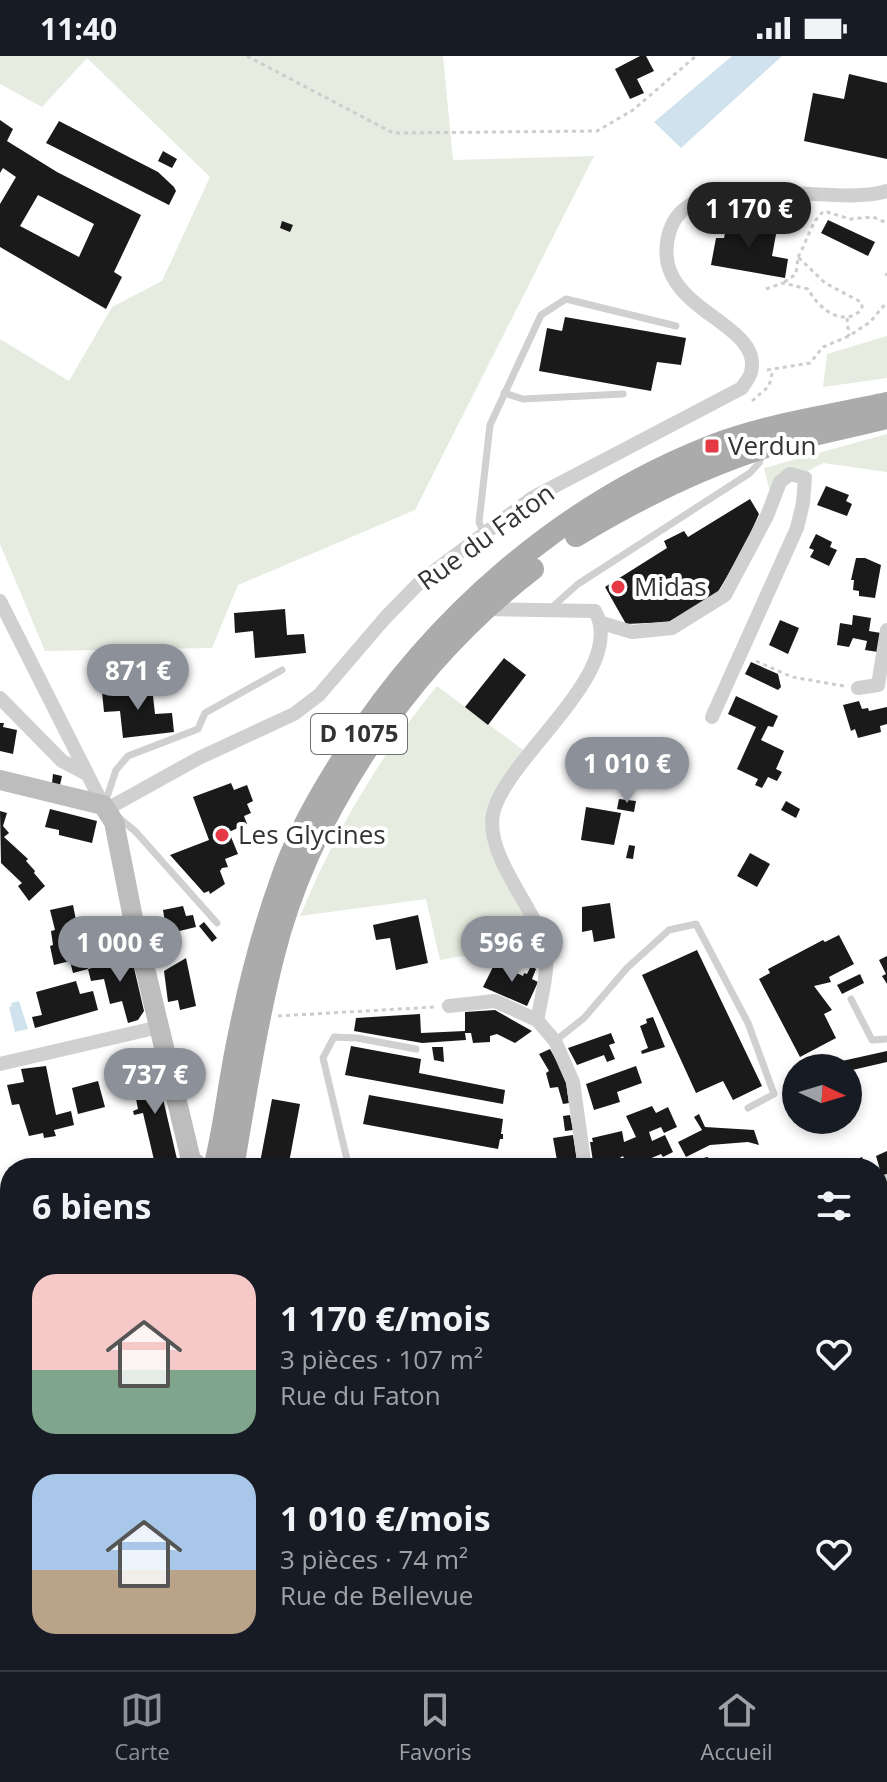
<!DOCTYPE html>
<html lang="fr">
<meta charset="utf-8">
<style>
:root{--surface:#171b24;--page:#20242c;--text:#f1f3f6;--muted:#9ea1a6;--line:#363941;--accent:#8c9099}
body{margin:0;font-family:"Open Sans",sans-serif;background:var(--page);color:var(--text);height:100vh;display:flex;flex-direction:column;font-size:30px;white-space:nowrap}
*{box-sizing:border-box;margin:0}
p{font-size:26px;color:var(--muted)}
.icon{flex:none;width:44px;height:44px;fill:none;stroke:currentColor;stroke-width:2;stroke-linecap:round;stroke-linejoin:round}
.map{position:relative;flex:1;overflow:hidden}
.drawer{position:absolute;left:0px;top:1102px;width:888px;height:512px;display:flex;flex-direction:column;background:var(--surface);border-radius:32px 32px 0 0;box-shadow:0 4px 12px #0003}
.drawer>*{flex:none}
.needle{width:52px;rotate:94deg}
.buttons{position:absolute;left:782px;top:998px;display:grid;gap:16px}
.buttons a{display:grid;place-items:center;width:80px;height:80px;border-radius:50%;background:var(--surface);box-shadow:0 4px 12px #0003;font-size:40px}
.price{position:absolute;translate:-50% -68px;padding:0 18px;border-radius:28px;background:var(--accent);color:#fff;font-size:26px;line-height:52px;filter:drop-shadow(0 2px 4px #0008)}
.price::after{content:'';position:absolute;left:50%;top:48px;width:24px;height:18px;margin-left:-12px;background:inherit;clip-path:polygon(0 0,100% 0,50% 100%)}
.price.current{background:#222;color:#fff}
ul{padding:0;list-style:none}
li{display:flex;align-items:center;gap:24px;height:200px;padding:0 32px}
li span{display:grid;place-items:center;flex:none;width:224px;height:160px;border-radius:24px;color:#555}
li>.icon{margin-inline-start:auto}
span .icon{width:96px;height:96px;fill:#fffc;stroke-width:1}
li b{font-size:34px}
h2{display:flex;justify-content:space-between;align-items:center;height:96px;padding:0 32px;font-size:34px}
.status{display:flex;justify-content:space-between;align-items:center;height:56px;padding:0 40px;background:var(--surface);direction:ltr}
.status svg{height:22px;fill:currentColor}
.tabs{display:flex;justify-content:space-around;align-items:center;height:112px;border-top:2px solid var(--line);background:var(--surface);font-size:22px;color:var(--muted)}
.tabs a{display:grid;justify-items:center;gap:4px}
.tabs .current{color:var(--accent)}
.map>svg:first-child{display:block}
.green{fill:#e6ecdf}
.water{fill:#cfe2ee}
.building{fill:#1a1a1a;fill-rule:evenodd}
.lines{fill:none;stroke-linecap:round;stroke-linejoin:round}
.path{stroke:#cdcdcd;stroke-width:3;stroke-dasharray:4 4;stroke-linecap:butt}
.service{stroke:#d0d0d0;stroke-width:7}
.minor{stroke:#d0d0d0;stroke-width:14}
.secondary{stroke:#bdbdbd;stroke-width:20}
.primary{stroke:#ababab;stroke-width:22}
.poi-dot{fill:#e63946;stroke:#fff;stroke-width:3}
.labels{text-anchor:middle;stroke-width:8;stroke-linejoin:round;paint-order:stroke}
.shield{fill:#fff;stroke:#707070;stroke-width:2}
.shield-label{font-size:24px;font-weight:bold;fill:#333}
.poi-label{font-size:26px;fill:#333;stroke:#fff;text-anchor:start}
.street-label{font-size:26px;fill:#333;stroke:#fff}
</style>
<div class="status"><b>11:40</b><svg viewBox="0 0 49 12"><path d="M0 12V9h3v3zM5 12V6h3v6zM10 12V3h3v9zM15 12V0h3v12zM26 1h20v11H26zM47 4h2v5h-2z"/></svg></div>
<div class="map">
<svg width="887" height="1614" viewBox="0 0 887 1614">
<rect width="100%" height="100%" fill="#fff"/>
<g class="green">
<polygon points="0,0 443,0 453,104 594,100 415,454 238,529 212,592 45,595 0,488 0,283 69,325 112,251 162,225 210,121 87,2 42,51 0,28"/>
<polygon points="887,280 887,322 823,331 827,298"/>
<polygon points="887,378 887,416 823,407 770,436 764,412"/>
<path d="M437,630L523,694L492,741L485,767L488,788L538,887L440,904L426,843L300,860C336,775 378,702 437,630Z"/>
<polygon points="373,1604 426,1604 447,1614 367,1614"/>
</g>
<g class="water">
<polygon points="732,0 782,0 681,92 654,66"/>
<polygon points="19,945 28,973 15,976 9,951 12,950 11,947"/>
</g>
<g class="building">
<polygon points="640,0 646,0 654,15 637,23 644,37 630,43 615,13"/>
<polygon points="849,18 887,27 887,103 804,85 813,37 844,43"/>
<path d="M0,64L13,73L7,85L57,116L141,159L114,216L122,221L106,253L0,191V148L16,121L3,112L0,117ZM38,139L94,168L79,201L20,170Z"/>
<polygon points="59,65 158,116 174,131 176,135 169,149 46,87"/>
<polygon points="163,95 177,103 172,112 158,105"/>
<polygon points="728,164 777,173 772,200 788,203 785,222 711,209 716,182 724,182"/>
<polygon points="828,164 875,186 868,200 821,177"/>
<polygon points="282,165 293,169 290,176 280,172"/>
<polygon points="565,261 686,282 681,309 657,306 651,335 539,315 547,272 562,275"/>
<polygon points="826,430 849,439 846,445 852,448 847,460 817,449"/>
<polygon points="750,443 759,458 743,494 716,539 669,566 626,568 605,531 667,492 664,485 684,475 688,481"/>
<polygon points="816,478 832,486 830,491 837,494 829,510 810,501 814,494 809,492"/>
<polygon points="856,502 865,502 881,509 875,542 859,540 859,535 853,534 854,524 851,524"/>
<polygon points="285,553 287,579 304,578 306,597 255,602 253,575 235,577 234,557"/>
<polygon points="853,559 871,562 869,575 881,577 878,596 865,594 867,585 853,582 849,591 837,589 840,567 852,569"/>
<polygon points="780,564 799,572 788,598 769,589"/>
<polygon points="504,602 526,619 488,669 465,651"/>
<polygon points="751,606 778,618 781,631 778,634 745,618"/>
<polygon points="152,631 155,658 172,657 174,676 123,682 120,655 104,656 102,636"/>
<polygon points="736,640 778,660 773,671 768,670 761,684 784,695 776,713 782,716 777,725 768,721 762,732 755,729 758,723 737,713 756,671 728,658"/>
<polygon points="859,645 862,653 868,652 869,655 887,651 887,668 880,670 881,676 858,682 855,673 851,675 843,649"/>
<polygon points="0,667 4,667 3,671 17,674 13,698 0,695"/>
<polygon points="53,718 62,720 60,729 52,727"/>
<polygon points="231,727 234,734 247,729 253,745 247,748 251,757 244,760 247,768 229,776 238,798 225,803 228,811 222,812 220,815 225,828 210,838 209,835 204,837 170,799 209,784 193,741"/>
<polygon points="619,743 636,745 634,756 617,753"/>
<polygon points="786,745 800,753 796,762 781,754"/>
<polygon points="586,751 621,757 614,789 581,784"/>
<polygon points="50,753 97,765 92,787 59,779 59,774 45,771"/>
<polygon points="0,755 7,757 3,770 9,777 4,781 28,803 26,805 35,815 34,817 45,830 29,845 18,830 22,827 1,807"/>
<polygon points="629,789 635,790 633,803 626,802"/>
<polygon points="750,797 770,808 757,831 737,820"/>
<polygon points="610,847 615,882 594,886 592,874 582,876 582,851"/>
<polygon points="73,849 77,869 70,871 77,901 85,899 88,913 73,917 70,905 54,909 50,890 53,889 51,875 55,874 50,854"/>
<polygon points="183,850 186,860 193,859 196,871 167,878 163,854"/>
<polygon points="418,859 428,907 396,914 390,882 376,884 373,869"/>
<polygon points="204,866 217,882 212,886 199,870"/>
<polygon points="839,879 854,908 829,921 831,926 814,930 832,954 824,958 836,982 800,1001 759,923 770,917 768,913 823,884 825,886"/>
<polygon points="106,894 109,908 132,903 144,955 138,964 128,967 122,945 110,948 104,923 91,925 88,913 99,910 96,897"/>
<polygon points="697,894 762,1030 733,1044 723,1025 696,1037 642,919"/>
<polygon points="887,900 887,928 882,920 886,918 879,904"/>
<polygon points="186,902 196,950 180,954 178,944 168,946 164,915"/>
<polygon points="495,907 523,920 524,917 527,918 531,910 536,913 532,923 538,926 527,950 483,931"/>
<polygon points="860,918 864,927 842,938 837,929"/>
<polygon points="76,925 80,938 93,935 98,954 35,972 32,961 42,959 36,936"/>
<polygon points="495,954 532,975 515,987 497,978 490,980 490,986 473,987 471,977 465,977 466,984 422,987 354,975 356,962 420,958 421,977 465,975 465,956"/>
<polygon points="653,961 665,991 642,998 641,995 648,992 640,970 647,967 646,963"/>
<polygon points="611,977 615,987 609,989 615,1003 607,1006 604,999 577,1009 568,992"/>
<polygon points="351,990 421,1003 419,1017 505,1034 503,1048 345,1019"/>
<polygon points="432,991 443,991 444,1006 434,1004"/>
<polygon points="550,993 565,1020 569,1047 563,1048 558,1031 550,1032 546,1017 549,1015 539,998"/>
<polygon points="887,995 887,1006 848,1015 848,1012 844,1012 842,1005"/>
<polygon points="155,1006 164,1047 179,1112 153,1111 151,1105 154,1104 143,1057 134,1059 133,1055 138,1053 134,1033 137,1032 135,1023 138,1022 135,1011"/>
<polygon points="46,1010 56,1059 71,1055 74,1069 54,1074 56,1080 44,1082 43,1077 29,1080 19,1048 12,1049 7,1029 24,1026 21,1013"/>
<polygon points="636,1010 642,1027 617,1036 620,1046 594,1054 586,1028"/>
<polygon points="98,1025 105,1051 78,1058 72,1032"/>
<polygon points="369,1039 503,1063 501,1078 503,1078 503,1083 500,1083 498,1093 363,1068"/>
<polygon points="272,1043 300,1048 288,1112 259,1112"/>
<polygon points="652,1050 656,1057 668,1051 677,1071 664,1077 661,1071 649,1076 652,1085 665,1079 673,1096 663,1101 661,1098 628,1112 623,1100 618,1103 619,1112 594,1112 590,1086 593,1086 592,1082 622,1075 624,1086 636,1081 626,1060"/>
<polygon points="699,1058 705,1071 754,1074 759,1089 748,1086 710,1089 686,1101 678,1086 702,1074 694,1061"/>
<polygon points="570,1059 573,1074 565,1075 563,1060"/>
<polygon points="573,1079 577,1105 558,1110 553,1082"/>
<polygon points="887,1095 887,1122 883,1124 876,1100"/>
<polygon points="708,1101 711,1112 700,1112 698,1103"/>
<polygon points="862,1101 866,1112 840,1112 851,1108 850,1106"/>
<polygon points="814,1105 817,1112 798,1112"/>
<polygon points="887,1146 887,1176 878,1178 878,1150"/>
<rect x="878" y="1189" width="9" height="34"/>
<polygon points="10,1297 10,1401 6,1402 0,1399 0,1299"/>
<polygon points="887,1408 887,1425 878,1425 878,1409"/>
<polygon points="0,1469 7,1469 6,1475 10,1475 10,1494 0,1493"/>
<polygon points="0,1541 10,1542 10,1553 0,1553"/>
<polygon points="88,1604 121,1604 116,1614 83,1614"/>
<polygon points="240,1604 263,1604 280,1614 234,1614"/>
<polygon points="286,1604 336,1604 331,1614 301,1614"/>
<polygon points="544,1604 560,1604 551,1614"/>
<polygon points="774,1604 838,1604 835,1614 771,1614"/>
</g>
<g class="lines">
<g class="path">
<polyline points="247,0 393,77 597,75 633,54 696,0"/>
<path d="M798,201C807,186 811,165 824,155L850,163L873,161L887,167"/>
<polyline points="885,218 887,219"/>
<path d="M766,233L783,227L808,233C818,252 843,273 862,253V248L859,245L825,227L798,201L796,218L783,227"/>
<polyline points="847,262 849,280"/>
<polyline points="767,314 810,307 823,291 849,280 870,266 887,246"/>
<polyline points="752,345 769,330 773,314"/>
<polyline points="756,605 792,621 844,630"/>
<polyline points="278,960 434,951"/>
<polyline points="878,1183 887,1182"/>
<polyline points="74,1604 75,1614"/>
</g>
<g class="service">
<polyline points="504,337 523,343 623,338"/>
<polyline points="484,478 479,466 490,369 541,259 566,243 676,270"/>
<polyline points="550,553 578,528 750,417 759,407 763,396"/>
<polyline points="105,747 116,714 128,700 198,673 205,657 282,614"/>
<polyline points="119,762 135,775 217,867"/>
<polyline points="851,943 872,984 887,983"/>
<polyline points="555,985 584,962 627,912 669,874 696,868 748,967 774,1038 748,1052"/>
<polyline points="349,1112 323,1002 334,981 357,982 416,993"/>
</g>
<g class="minor">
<polyline points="0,545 103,749"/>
<path d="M486,553L595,555C629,616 505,701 493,758C485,798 532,849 544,886C551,906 541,944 537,964"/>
<polyline points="602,567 632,576 672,572 725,539 767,460 780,426 790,418 805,422 803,447 797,472 712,661"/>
<polyline points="858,632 878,629 887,574"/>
<polyline points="0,642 62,705 85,717"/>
<path d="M107,753L199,702L294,658L319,639L385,562L422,524L532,442L742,332C745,327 750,321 751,316C765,264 644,254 670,174C692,106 834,153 887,135"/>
<polyline points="449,950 495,945 537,964 555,985 573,1026 585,1112"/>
<polyline points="0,1008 159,971"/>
<polyline points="878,1130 887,1125"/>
<polyline points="0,1183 10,1229"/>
<polyline points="878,1465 887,1472"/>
<polyline points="0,1527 10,1528"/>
<polyline points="513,1604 530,1614"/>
<polyline points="741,1604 745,1614"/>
<polyline points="342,1614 347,1604"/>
<polyline points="483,1614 488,1604"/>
</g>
<g class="secondary">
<polyline points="0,724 103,749 114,766 133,862 191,1104 201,1112"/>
<polyline points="0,1274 10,1272"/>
</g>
<g class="primary">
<path d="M576,480C636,444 699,412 766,391C806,380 847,372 887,362"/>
<path d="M214,1112C224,1073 228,1033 236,993C247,936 261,879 281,824C296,779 321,736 347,696C434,561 561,449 711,390C768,368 828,360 887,347"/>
<path d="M233,1112C245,1042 256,971 273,902C310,753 412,606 533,513"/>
<polyline points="0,1607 10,1588"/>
<polyline points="41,1614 46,1604"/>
</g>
</g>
<g class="poi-dot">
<rect x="704" y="382" width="16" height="16" rx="4"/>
<circle cx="618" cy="531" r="8"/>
<circle cx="222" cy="779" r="8"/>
</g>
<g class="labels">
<rect class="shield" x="311" y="658" width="96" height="40" rx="6"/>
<g class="shield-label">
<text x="359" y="686">D 1075</text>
</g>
<g class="poi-label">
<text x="728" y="399">Verdun</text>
<text x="634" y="540">Midas</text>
<text x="238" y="788">Les Glycines</text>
</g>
<g class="street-label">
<text transform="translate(486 481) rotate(-36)" y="9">Rue du Faton</text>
</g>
</g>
</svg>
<div class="buttons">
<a><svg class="needle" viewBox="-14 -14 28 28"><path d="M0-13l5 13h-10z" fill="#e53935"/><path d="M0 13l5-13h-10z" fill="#9ea1a6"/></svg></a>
</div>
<b class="price current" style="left:749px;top:194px">1 170 €</b>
<b class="price" style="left:138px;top:656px">871 €</b>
<b class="price" style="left:627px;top:749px">1 010 €</b>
<b class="price" style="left:120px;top:928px">1 000 €</b>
<b class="price" style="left:512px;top:928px">596 €</b>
<b class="price" style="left:155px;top:1060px">737 €</b>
<section class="drawer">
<h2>6 biens<svg class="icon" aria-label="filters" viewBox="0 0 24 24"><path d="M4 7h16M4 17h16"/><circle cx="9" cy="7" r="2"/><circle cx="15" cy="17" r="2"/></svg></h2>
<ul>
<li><span style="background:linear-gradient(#f6c9c9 60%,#7fa58c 0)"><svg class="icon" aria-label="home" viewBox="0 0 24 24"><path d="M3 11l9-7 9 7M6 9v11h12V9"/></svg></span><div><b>1 170 €/mois</b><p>3 pièces · 107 m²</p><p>Rue du Faton</p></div><svg class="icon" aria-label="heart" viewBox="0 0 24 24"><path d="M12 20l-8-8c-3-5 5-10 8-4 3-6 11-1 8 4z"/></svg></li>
<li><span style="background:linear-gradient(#a9c7e8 60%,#b9a48a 0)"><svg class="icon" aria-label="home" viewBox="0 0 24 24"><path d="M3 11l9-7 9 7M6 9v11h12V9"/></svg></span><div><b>1 010 €/mois</b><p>3 pièces · 74 m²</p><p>Rue de Bellevue</p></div><svg class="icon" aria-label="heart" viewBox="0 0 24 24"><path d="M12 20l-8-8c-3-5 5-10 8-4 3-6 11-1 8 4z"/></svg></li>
</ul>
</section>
</div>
<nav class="tabs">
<a class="current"><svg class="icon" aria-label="map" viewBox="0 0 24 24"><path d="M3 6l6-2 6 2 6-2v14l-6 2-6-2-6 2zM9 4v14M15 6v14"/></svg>Carte</a>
<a><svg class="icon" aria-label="saved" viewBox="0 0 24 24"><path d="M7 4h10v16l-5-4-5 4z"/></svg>Favoris</a>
<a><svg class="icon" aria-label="home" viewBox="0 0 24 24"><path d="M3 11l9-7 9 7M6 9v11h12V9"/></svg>Accueil</a>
</nav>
